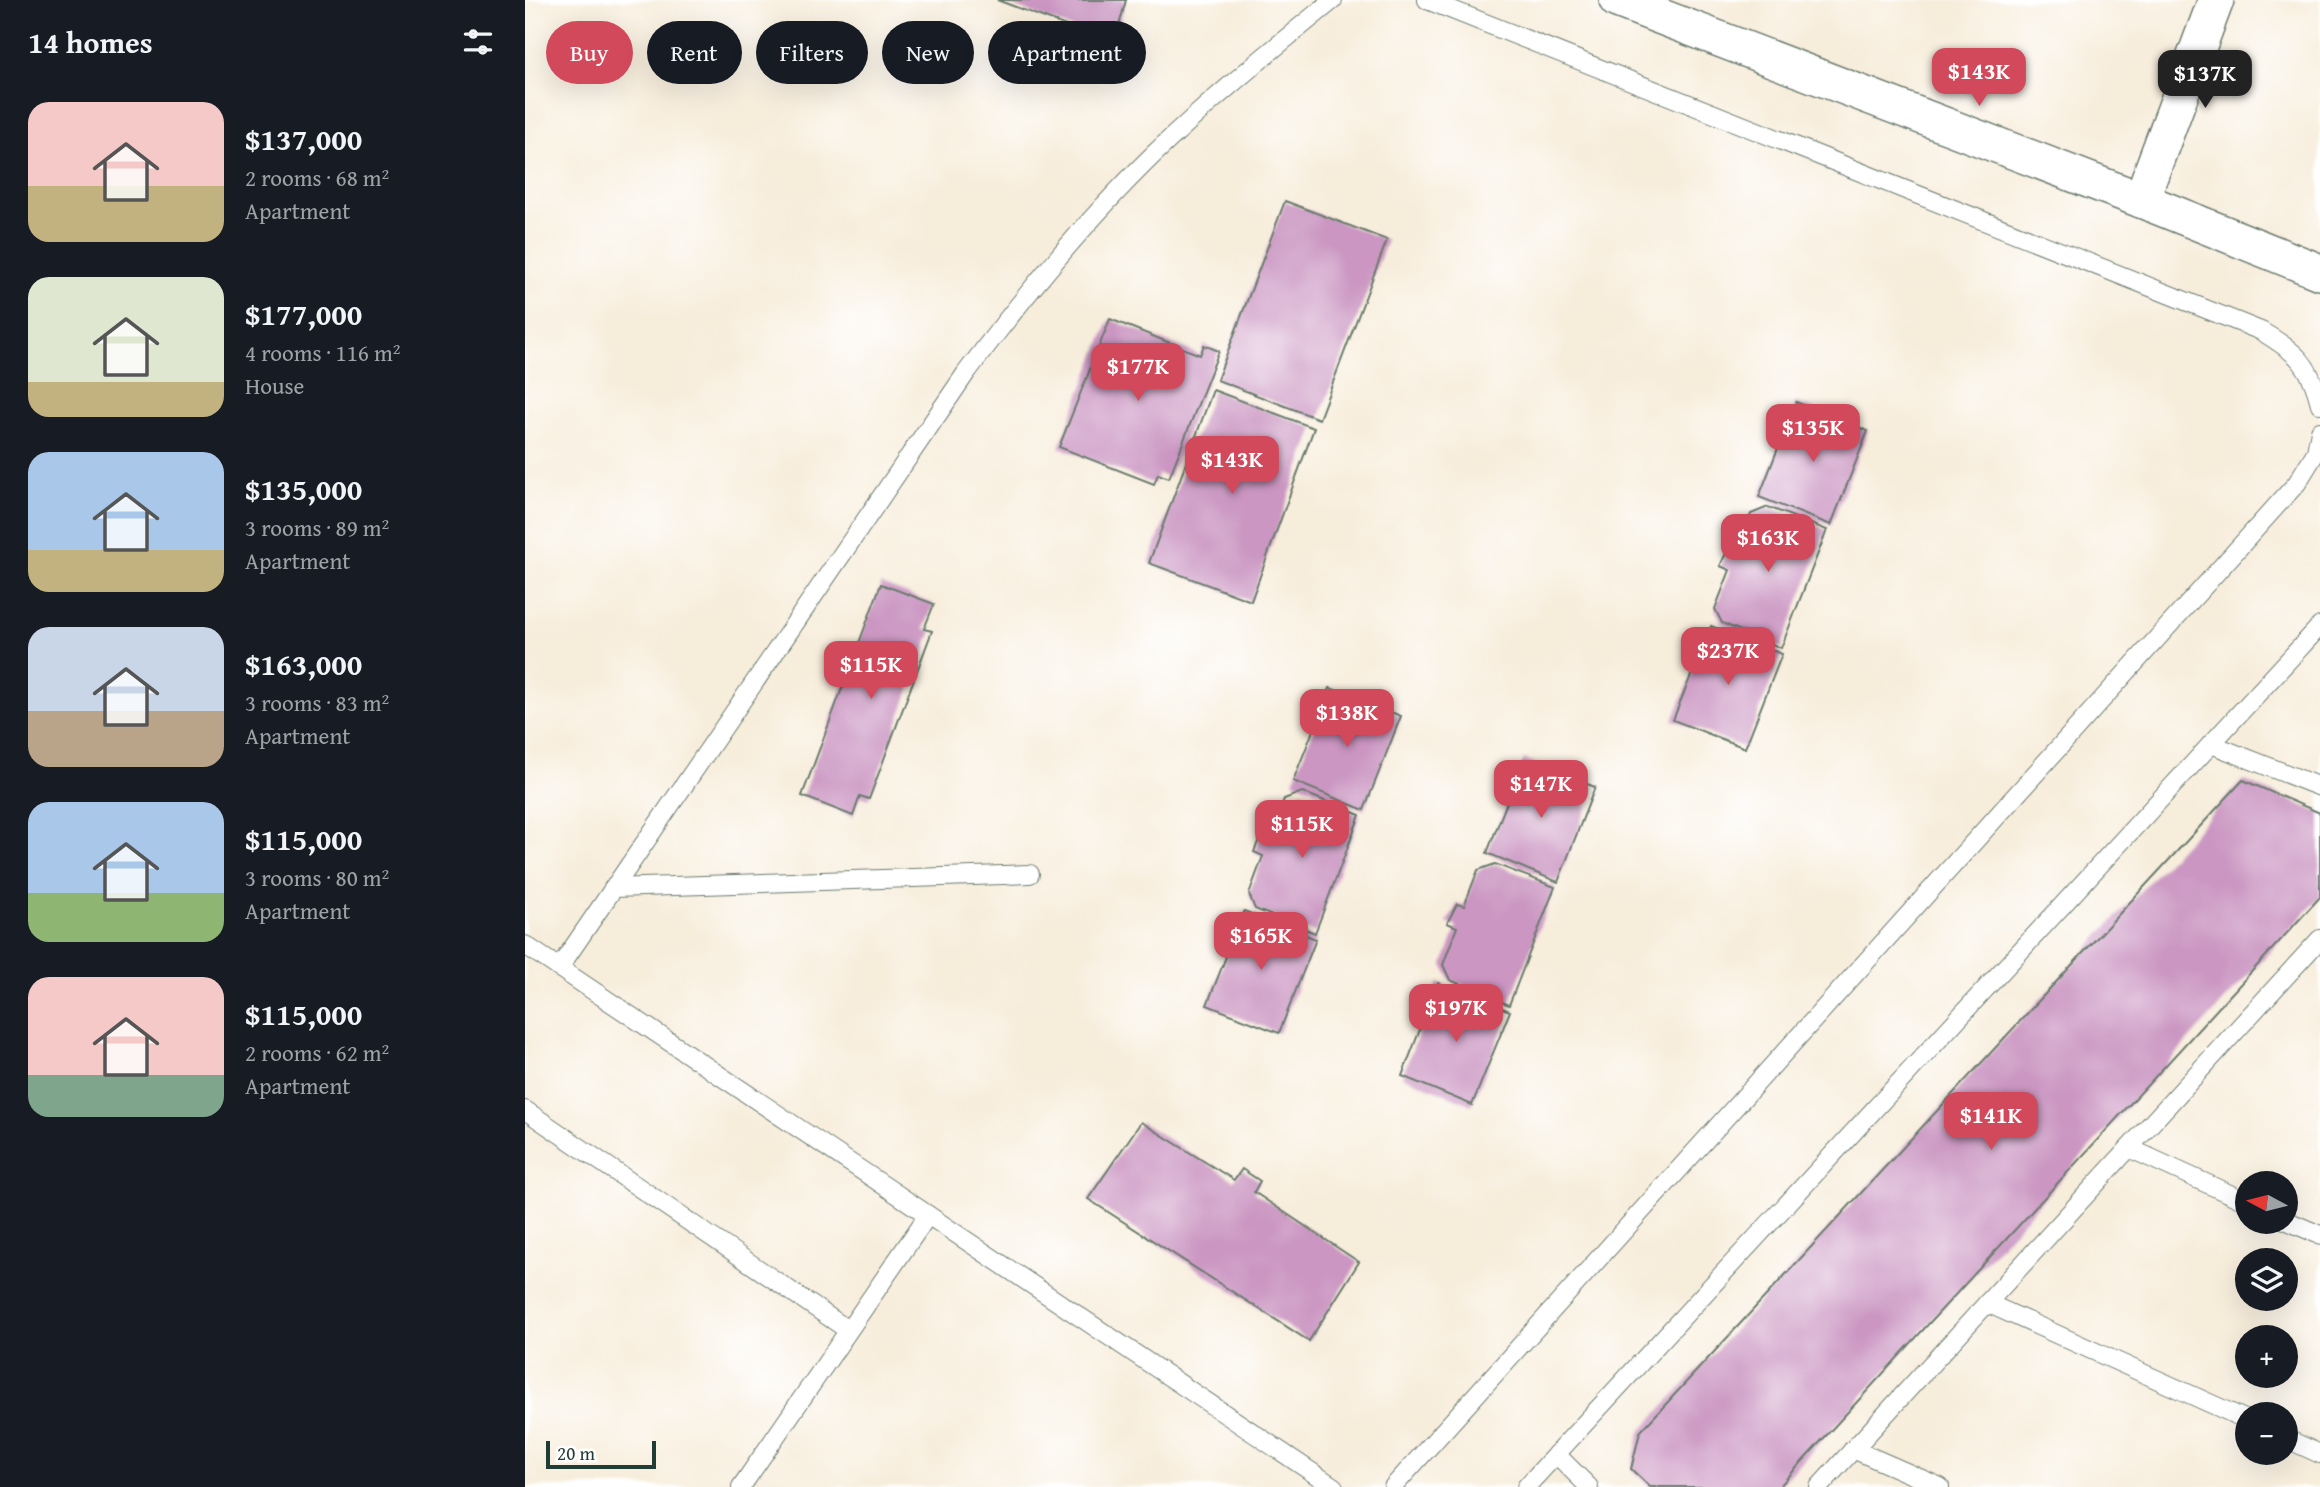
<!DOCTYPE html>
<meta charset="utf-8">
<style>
:root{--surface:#171b24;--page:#242831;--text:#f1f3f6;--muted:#9ea1a6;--accent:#d1495b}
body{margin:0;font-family:"Gentium Book Plus",serif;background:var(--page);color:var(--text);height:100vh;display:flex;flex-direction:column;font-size:26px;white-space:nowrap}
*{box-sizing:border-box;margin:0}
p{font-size:23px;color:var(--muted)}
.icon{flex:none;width:38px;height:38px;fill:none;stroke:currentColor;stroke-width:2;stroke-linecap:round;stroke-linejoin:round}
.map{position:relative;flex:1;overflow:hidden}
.panel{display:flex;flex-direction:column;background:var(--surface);width:525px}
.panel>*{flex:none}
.guide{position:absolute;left:21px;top:21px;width:665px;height:63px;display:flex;gap:14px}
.needle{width:46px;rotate:277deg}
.fabs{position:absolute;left:1710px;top:1171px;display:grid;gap:14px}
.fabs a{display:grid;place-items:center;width:63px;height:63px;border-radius:50%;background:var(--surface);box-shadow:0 7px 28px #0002;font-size:35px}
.scale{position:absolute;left:21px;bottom:18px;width:110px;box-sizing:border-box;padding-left:7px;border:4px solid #1f3d34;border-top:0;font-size:19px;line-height:24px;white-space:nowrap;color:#1f3d34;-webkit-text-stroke:5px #fff;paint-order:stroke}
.price{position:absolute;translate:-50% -60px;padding:0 16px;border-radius:14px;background:var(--accent);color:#fff;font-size:23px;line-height:46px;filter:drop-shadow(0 2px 4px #0008)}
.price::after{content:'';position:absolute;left:50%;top:42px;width:21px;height:16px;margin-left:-10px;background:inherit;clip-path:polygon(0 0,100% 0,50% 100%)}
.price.current{background:#222;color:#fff}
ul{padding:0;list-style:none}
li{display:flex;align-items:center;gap:21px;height:175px;padding:0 28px}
li span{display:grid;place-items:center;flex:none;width:196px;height:140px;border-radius:21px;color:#555}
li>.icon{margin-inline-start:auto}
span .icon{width:84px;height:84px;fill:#fffc;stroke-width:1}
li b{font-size:30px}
h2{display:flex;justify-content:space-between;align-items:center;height:84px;padding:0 28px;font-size:30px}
.tag{padding:0 24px;border-radius:32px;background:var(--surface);box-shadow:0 7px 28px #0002;font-size:24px;line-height:63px}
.tag.current{background:var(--accent);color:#fff}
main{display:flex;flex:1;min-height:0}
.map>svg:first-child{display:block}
.building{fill:#cb96c2}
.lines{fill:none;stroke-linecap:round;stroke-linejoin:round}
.service-casing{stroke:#6b7b6e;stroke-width:20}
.minor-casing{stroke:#6b7b6e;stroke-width:38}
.service{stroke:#fff;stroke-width:18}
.minor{stroke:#fff;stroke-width:35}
</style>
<main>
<section class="panel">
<h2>14 homes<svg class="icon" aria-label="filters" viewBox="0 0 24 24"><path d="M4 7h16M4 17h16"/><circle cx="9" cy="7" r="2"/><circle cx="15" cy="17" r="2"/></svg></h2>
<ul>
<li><span style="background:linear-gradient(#f6c9c9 60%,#c2b280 0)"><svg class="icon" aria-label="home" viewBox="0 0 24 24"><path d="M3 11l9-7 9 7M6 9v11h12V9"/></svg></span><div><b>$137,000</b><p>2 rooms · 68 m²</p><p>Apartment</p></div></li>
<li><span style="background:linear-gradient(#dfe7d0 75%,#c2b280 0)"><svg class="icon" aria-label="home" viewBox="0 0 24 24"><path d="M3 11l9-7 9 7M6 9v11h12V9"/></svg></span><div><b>$177,000</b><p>4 rooms · 116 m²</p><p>House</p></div></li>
<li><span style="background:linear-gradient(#a9c7e8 70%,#c2b280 0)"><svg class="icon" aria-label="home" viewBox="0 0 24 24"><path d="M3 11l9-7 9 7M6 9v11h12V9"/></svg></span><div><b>$135,000</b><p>3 rooms · 89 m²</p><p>Apartment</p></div></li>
<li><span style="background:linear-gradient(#c9d6e8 60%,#b9a48a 0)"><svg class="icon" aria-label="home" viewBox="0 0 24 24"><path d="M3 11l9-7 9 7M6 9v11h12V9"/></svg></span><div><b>$163,000</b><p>3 rooms · 83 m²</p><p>Apartment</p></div></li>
<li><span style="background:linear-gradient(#a9c7e8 65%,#8fb573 0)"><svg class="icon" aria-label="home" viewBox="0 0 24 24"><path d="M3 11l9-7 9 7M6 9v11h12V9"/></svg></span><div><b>$115,000</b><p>3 rooms · 80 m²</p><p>Apartment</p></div></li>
<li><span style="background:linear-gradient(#f6c9c9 70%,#7fa58c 0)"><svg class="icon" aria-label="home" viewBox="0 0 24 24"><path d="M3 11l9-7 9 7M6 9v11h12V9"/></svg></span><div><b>$115,000</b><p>2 rooms · 62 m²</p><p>Apartment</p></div></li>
</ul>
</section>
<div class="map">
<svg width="1795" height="1487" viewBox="0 0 1795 1487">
<rect width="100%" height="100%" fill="#fff"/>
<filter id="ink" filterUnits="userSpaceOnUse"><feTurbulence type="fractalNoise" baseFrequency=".0143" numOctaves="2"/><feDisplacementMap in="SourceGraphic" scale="14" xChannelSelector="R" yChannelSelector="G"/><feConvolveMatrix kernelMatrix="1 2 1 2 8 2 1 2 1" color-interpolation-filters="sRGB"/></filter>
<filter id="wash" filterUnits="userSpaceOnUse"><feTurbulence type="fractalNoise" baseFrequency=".00686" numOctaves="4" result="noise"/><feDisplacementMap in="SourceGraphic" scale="28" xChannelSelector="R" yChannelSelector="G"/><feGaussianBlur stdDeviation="1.57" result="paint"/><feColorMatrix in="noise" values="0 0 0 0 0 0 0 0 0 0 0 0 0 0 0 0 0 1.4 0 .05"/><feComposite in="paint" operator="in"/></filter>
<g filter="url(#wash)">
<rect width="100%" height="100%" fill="#f7eddb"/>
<g id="blocks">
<g class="building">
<polygon points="472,0 601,0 589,44"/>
<polygon points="760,201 862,240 794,419 692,380"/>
<polygon points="585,319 675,355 679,345 694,351 644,478 633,474 629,484 534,447"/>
<polygon points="688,390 789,428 726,601 624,563"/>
<polygon points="1271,402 1343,431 1306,525 1234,497"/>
<polygon points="1243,507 1302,530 1256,648 1197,623 1190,609 1205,570 1195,566 1204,547 1212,549 1226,514"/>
<polygon points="356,584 409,604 399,629 407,631 344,799 335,796 328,816 277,796"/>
<polygon points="1186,626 1257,654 1220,748 1148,720"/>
<polygon points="805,688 876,716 839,810 768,781"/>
<polygon points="999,759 1070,787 1033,882 962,853"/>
<polygon points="1718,780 1795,813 1795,897 1254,1487 1125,1487 1106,1469 1115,1432"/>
<polygon points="777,792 835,815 790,933 730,909 724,894 738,856 729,852 737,832 745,835 759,799"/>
<polygon points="970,864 1030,887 984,1005 925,980 918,965 932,927 922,923 932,904 939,906 953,870"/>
<polygon points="719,911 791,939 754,1033 682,1005"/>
<polygon points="913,983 985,1011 947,1105 877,1076"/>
<polygon points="616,1122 709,1180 717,1169 735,1181 729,1192 834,1262 784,1341 563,1199"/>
</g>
</g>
</g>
<g filter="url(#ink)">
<use href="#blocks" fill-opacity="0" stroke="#6b7b6e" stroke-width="2"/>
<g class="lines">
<g class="service-casing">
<g id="service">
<path d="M902,0L1736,331C1771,352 1785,363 1795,404"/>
<polyline points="1686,744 1795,787"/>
<polyline points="88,888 505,874"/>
<polyline points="0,945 809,1487"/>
<path d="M34,968L441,373C499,296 560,221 629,154C686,99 747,50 808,0"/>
<polyline points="0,1110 323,1330"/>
<polyline points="1604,1148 1722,1202"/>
<polyline points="1760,1220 1795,1235"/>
<polyline points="1462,1303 1722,1420"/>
<polyline points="1760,1438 1795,1454"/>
<polyline points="1328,1449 1415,1487"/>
<polyline points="1031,1454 1064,1487"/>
<polyline points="216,1487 403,1215"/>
<polyline points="868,1487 1772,483 1791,452 1795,431"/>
<polyline points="1001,1487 1795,626"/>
<polyline points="1294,1487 1795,939"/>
</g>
</g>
<g class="minor-casing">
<g id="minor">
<polyline points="1092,0 1616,200 1795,272"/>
<polyline points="1616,200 1691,0"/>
</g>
</g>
<use href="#service" class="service"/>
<use href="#minor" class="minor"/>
</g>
</g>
</svg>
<div class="fabs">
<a><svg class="needle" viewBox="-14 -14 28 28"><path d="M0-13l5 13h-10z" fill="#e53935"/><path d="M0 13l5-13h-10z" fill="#9ea1a6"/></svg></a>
<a><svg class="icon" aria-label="layers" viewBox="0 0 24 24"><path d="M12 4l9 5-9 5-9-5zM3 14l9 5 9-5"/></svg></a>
<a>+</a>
<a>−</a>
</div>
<div class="scale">20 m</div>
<b class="price" style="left:1454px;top:108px">$143K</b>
<b class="price current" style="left:1680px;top:110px">$137K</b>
<b class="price" style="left:613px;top:403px">$177K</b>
<b class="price" style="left:1288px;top:464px">$135K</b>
<b class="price" style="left:707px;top:496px">$143K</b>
<b class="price" style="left:1243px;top:574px">$163K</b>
<b class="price" style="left:1203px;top:687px">$237K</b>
<b class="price" style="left:346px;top:701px">$115K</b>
<b class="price" style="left:822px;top:749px">$138K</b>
<b class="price" style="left:1016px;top:820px">$147K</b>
<b class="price" style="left:777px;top:860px">$115K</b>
<b class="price" style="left:736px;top:972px">$165K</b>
<b class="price" style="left:931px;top:1044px">$197K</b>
<b class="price" style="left:1466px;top:1152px">$141K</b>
<div class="guide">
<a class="tag current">Buy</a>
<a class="tag">Rent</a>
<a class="tag">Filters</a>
<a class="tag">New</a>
<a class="tag">Apartment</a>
</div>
</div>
</main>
